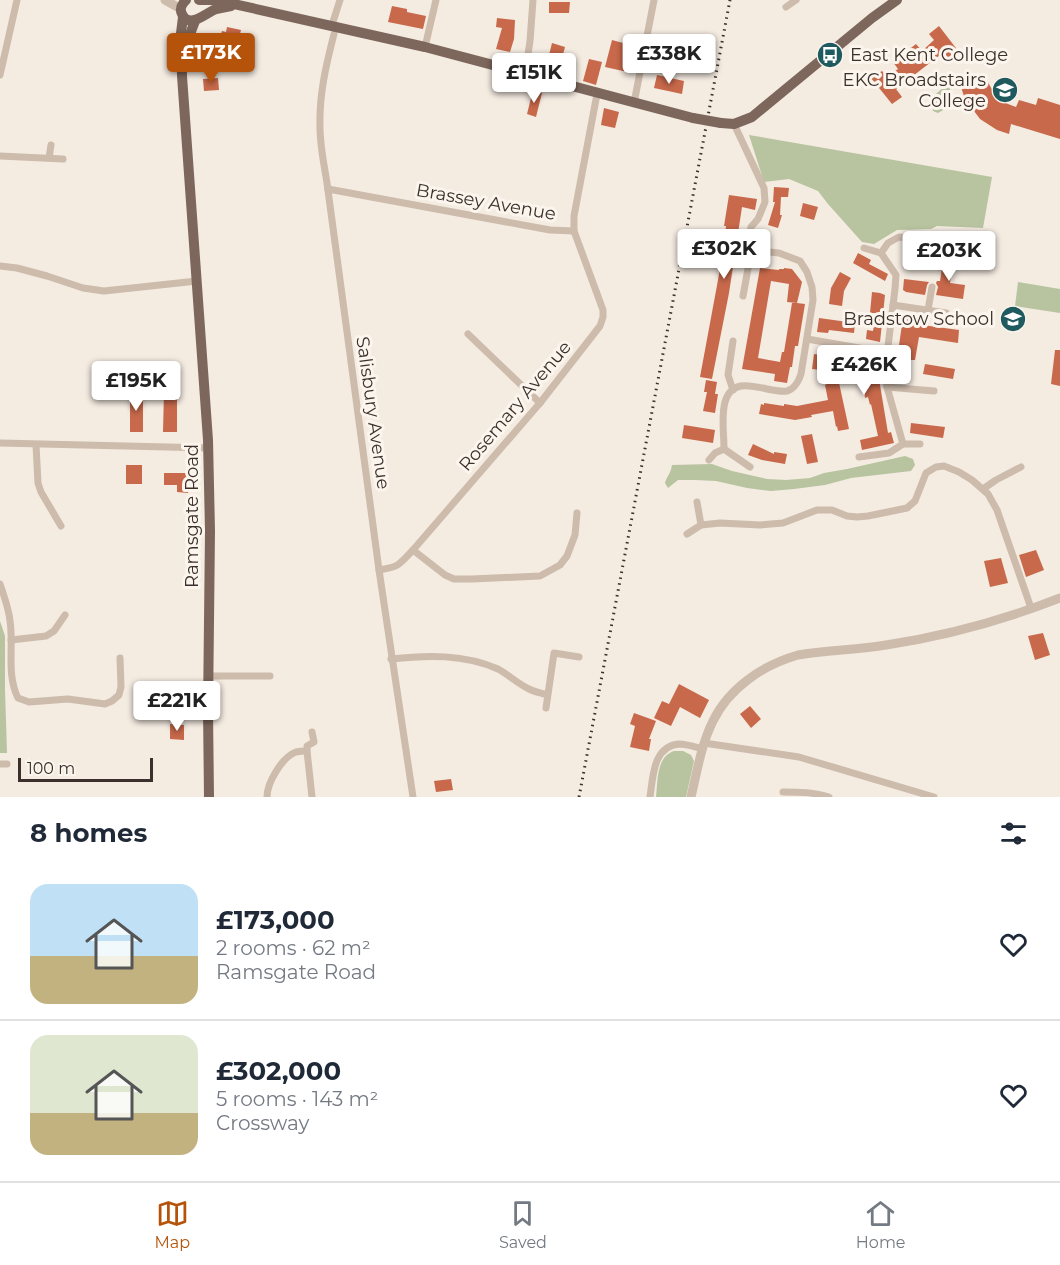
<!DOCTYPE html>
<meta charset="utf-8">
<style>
:root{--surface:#fff;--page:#f2f2f3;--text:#1f2937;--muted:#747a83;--line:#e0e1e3;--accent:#b45309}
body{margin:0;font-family:Montserrat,sans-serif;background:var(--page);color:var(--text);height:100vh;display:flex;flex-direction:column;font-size:22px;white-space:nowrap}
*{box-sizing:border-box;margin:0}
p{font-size:20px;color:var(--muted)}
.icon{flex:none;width:33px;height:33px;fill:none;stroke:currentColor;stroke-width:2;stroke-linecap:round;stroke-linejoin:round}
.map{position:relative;height:797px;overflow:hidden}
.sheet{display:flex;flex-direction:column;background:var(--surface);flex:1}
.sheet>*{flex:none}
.scale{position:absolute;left:18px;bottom:15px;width:135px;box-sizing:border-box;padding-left:6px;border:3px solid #3b302b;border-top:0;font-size:16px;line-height:21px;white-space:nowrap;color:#3b302b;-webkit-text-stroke:4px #fbf5ee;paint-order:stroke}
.price{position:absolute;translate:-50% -51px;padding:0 14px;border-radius:6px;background:#fff;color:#222;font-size:20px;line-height:39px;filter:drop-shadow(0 2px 3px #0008)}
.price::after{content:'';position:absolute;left:50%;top:36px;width:18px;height:14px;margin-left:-9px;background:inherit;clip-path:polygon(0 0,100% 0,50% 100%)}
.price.current{background:var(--accent);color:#fff}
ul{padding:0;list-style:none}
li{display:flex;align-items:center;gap:18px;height:150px;padding:0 30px}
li+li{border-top:2px solid var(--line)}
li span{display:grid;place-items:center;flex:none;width:168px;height:120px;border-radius:18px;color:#555}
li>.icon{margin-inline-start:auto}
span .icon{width:72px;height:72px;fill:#fffc;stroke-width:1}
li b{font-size:26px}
h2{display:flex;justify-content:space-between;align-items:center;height:72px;padding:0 30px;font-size:26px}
.tabs{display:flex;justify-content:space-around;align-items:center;height:84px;border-top:2px solid var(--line);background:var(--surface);font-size:16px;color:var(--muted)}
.tabs a{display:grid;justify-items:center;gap:3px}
.tabs .current{color:var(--accent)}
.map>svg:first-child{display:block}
.green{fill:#b8c4a0}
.building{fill:#c8694b;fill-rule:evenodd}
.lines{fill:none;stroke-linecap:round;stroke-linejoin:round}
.minor{stroke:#cdbbac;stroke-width:7}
.tertiary{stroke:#cdbbac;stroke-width:9}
.primary{stroke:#7d675c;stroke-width:10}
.rail{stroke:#3b302b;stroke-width:3;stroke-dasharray:1.5 4.5;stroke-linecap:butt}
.primary-bridge{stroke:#7d675c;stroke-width:10}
.labels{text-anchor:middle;stroke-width:6;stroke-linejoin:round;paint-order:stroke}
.poi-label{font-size:18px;fill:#3b302b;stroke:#fbf5ee;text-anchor:end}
.street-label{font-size:18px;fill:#3b302b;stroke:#fbf5ee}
</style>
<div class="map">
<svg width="1060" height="797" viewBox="0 0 1060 797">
<rect width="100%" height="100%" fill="#f4ebe1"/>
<g class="green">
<polygon points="951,81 949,100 947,108 938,113 933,111 930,99"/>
<polygon points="749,135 992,177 983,228 937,226 931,229 897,230 874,244 862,242 828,204 818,191 789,179 764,182"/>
<polygon points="1018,282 1060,289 1060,313 1015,306"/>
<path d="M905,456L913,459L915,465L911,471L851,478L825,485L794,489L771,491L747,488L716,481L695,480H678L668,488L665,483C667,476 671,473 672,465L712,464L732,471L767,479L786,480L810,478L824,473L847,469Z"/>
<polygon points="0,621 5,636 5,690 7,753 0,753"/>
<path d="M674,751H683L691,755L694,761L686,797H656C658,781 656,757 674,751Z"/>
</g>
<g class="building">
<polygon points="549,2 570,2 569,13 549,13"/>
<polygon points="392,6 407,9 407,12 426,16 423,29 388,22"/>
<polygon points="497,18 515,20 514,39 510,52 496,49 502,28 496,27"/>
<polygon points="939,26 959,52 949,60 944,52 896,89 902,97 892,104 871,78 882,71 887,77 898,69 893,62 916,44 922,51 934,40 929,34"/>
<polygon points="227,27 241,30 238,42 220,38 222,31 226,32"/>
<polygon points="665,39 687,44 683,65 660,60"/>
<polygon points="612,40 638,47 632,73 605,67"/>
<polygon points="552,43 565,47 558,74 545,71"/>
<polygon points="589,59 602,62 596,85 583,81"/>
<polygon points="657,75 684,81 682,94 654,88"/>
<polygon points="218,78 219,90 204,91 203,79"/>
<polygon points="986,78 990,86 995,94 998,91 1003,96 1001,99 1008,104 1016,107 1019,100 1036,105 1038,98 1060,105 1060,139 1011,124 1009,134 997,130 980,119 965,99 961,87"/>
<polygon points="533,90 542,93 536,117 527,114"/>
<polygon points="604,108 619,112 615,128 601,125"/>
<polygon points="774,187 789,188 788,197 781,197 780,215 782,215 778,228 768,225 775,202 773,202"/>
<polygon points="729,195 757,199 755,210 742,207 729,293 712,379 700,377 723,253 726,226 724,226"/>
<polygon points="803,203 818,207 814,220 800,216"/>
<polygon points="858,253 871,260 869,264 888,274 885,281 853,263"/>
<polygon points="944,256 954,258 950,283 965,285 963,299 936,295 938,287 936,283 937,281 940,281"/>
<path d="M760,268L779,270V269H784V268L792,269L802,282L797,303L805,304L798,346H795L792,367H790L787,383L774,381L775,374L742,369ZM771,281L789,284L787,302L797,303H792L784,352H782L780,362L758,358Z"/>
<polygon points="840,272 851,278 844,291 842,306 829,304 831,288"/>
<polygon points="904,279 929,282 927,285 925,295 906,292 903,290"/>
<polygon points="872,292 880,293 885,295 880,342 866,339 867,330 873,331 876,313 870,313"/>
<polygon points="819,318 855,323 854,333 829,330 828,333 817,332"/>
<polygon points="903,318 915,320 915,324 959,330 958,343 919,337 915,360 911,360 909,379 896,377 898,364 903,364 906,345 899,345"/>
<polygon points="1055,350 1060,350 1060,386 1051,384"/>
<polygon points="814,354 838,358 838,356 878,363 875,380 879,379 888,433 891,432 894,443 862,450 860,440 878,436 871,404 870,405 868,397 865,398 864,389 866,389 865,382 866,381 868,373 873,372 868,371 868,370 850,366 850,369 822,364 821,370 812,369"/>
<polygon points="925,364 955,369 953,379 923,374"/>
<polygon points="838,378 849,429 838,431 837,426 836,427 833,411 811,415 812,417 795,420 759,414 761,404 764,405 764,403 784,406 784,404 797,406 828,400 825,385 827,384 827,381"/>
<polygon points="706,380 717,382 715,394 718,394 715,413 703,411 707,392 704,392"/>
<polygon points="164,392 177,393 177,432 163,432"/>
<rect x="130" y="393" width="13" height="39"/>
<polygon points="911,423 945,427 943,438 910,433"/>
<polygon points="684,425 715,430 713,443 682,438"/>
<polygon points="812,434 818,462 807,464 801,436"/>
<polygon points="753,444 774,454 774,452 787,454 785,464 762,460 748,455"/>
<rect x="126" y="465" width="16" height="19"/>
<polygon points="164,473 188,473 188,493 177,492 177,485 164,485"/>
<polygon points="1036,550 1044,570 1026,577 1019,555"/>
<polygon points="1001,558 1008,583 990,587 984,561"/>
<polygon points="1043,633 1050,655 1035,660 1028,636"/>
<polygon points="679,684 709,700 700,718 680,707 671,726 654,718 662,701 669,704"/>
<polygon points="750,706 761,719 751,728 740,714"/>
<polygon points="634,713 656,721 649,739 651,739 649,751 630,747 635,726 630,724"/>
<polygon points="170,724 184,725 184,740 170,739"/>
<polygon points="451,779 453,790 436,792 434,781"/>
</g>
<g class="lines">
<g class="minor">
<polyline points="786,7 796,0"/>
<polyline points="332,25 340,0"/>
<path d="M334,34C326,65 319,95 320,127C320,146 324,164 327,183L379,570L413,797"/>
<polyline points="425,47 436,0"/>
<polyline points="525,74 530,41 533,0"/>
<polyline points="0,75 17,0"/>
<polyline points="634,103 654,0"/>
<polyline points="0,156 63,159"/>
<polyline points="49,158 51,145"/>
<polyline points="328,189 550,230 574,231"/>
<polyline points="864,248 881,253 896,275 895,289 885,371 887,387 903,444"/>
<polyline points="881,253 888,243 899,237 922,239 934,248"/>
<polyline points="0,266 17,268 47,276 83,288 104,291 197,281"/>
<polyline points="743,296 752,247"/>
<polyline points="893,305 946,313"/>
<polyline points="928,310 932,287"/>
<polyline points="468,334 540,403"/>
<polyline points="807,339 888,353"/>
<polyline points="887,387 934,391"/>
<polyline points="733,390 728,375 733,341"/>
<polyline points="0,443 209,448"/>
<polyline points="36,445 38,483 41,492 61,526"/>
<path d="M724,449C724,433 721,417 725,402C734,371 767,394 787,391C795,389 799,380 801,374L813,300L812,287L807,272L800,261L779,253L760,251L752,247L749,238L751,227L758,219L765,202L764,188L734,124"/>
<polyline points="859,457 889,453 903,444 920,444"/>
<polyline points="709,460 715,453 724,449 750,467"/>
<polyline points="983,489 996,480 1021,467"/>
<polyline points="701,525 720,523 760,525 783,523 817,510 832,510 847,516 857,517 868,516 907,508 915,501 926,473 936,467 944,466 959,472 972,480 988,494 997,510 1031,608"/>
<polyline points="687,534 701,525 697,502"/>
<polyline points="413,550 445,575 454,579 472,579 540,576 560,565 567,556 575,535 577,513"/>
<path d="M379,570C399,567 399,565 413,550L540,403L600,326L603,317V310L574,231V216L597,94"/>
<path d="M0,584C4,596 9,609 10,621C14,646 6,674 18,698L29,702L68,699L105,704L112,701L119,695L121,687L120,658"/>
<polyline points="11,640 46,636 54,631 65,615"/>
<path d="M391,659C427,655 464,654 498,669C509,675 518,684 529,689C535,692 541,693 547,695"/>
<polyline points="209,676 270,676"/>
<polyline points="546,708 554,653 579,657"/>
<polyline points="704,743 799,757 934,797"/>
<polyline points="0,764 7,764"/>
<path d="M783,792C799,792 814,792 829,797"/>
<path d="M267,797C267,783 282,757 296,752C300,751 303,751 307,751"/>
<polyline points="312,797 307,751 307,746 314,742 312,732"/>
<path d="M650,797C653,777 653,746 679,744C687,744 695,747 703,749"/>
</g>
<g class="tertiary">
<polyline points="165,0 181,9"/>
<path d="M691,797C697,772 701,745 713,721C729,688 763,665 798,655C827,650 857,650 886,645C945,636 1004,620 1060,598"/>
</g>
<g class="primary">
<path d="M186,0C182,4 179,8 182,14C189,30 207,12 216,9C221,8 226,7 231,6"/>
<polyline points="199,0 216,0 425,47 693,118"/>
<polyline points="183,17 181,33 182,76 208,440 210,531 208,710 209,797"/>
<polyline points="184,50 195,21"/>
<polyline points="721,123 734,124 752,117 872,18 897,0"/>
</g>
<polyline class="rail" points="579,797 730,0"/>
<polyline class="primary-bridge" points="693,118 721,123"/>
</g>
<defs>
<g id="bus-disc" transform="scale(1.35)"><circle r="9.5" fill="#1f5a5e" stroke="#fbf5ee"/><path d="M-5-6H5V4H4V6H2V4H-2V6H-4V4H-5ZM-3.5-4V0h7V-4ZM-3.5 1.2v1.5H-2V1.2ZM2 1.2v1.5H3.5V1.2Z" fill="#fff"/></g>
<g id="university-disc" transform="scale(1.35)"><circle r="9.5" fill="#1f5a5e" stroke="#fbf5ee"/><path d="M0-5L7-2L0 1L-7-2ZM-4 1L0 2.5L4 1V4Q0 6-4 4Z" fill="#fff"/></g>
<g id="school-disc" transform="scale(1.35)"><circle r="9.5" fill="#1f5a5e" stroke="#fbf5ee"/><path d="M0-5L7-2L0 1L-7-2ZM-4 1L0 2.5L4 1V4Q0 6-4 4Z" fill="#fff"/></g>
</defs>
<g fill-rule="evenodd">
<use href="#bus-disc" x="830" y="55"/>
<use href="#university-disc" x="1005" y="90"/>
<use href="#school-disc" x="1013" y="319"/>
</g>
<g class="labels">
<g class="poi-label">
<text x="850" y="61" text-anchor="start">East Kent College</text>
<text x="986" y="86">EKC Broadstairs<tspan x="986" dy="21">College</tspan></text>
<text x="994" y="325">Bradstow School</text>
</g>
<g class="street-label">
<text transform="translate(486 202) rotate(10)" y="6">Brassey Avenue</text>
<text transform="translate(515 406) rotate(-50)" y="6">Rosemary Avenue</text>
<text transform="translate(373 413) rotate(82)" y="6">Salisbury Avenue</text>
<text transform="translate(192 516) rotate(-90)" y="6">Ramsgate Road</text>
</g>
</g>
</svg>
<div class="scale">100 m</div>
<b class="price current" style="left:211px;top:84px">£173K</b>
<b class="price" style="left:669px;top:85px">£338K</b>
<b class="price" style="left:534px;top:104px">£151K</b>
<b class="price" style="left:724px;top:280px">£302K</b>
<b class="price" style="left:949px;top:282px">£203K</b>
<b class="price" style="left:864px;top:396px">£426K</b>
<b class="price" style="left:136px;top:412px">£195K</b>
<b class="price" style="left:177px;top:732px">£221K</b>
</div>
<section class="sheet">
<h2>8 homes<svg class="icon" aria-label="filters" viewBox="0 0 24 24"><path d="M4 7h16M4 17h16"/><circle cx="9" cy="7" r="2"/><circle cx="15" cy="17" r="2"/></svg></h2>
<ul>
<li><span style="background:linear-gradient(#bfe0f5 60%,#c2b280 0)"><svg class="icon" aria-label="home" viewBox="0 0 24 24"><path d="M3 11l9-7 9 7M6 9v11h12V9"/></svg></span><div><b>£173,000</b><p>2 rooms · 62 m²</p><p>Ramsgate Road</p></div><svg class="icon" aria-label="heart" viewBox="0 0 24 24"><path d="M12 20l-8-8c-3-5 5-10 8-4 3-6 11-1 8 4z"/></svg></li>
<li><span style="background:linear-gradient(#dfe7d0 65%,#c2b280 0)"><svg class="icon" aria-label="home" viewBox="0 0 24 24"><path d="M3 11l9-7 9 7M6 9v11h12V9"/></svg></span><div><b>£302,000</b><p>5 rooms · 143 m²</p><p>Crossway</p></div><svg class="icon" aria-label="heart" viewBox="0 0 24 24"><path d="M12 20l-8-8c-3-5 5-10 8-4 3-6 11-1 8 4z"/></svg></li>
</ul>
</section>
<nav class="tabs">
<a class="current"><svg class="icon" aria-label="map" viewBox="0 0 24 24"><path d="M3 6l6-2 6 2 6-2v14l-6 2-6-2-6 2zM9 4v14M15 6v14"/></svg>Map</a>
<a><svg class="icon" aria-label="saved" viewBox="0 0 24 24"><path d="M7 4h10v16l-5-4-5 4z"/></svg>Saved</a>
<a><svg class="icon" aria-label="home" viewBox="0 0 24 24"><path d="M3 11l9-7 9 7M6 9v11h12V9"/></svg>Home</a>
</nav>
